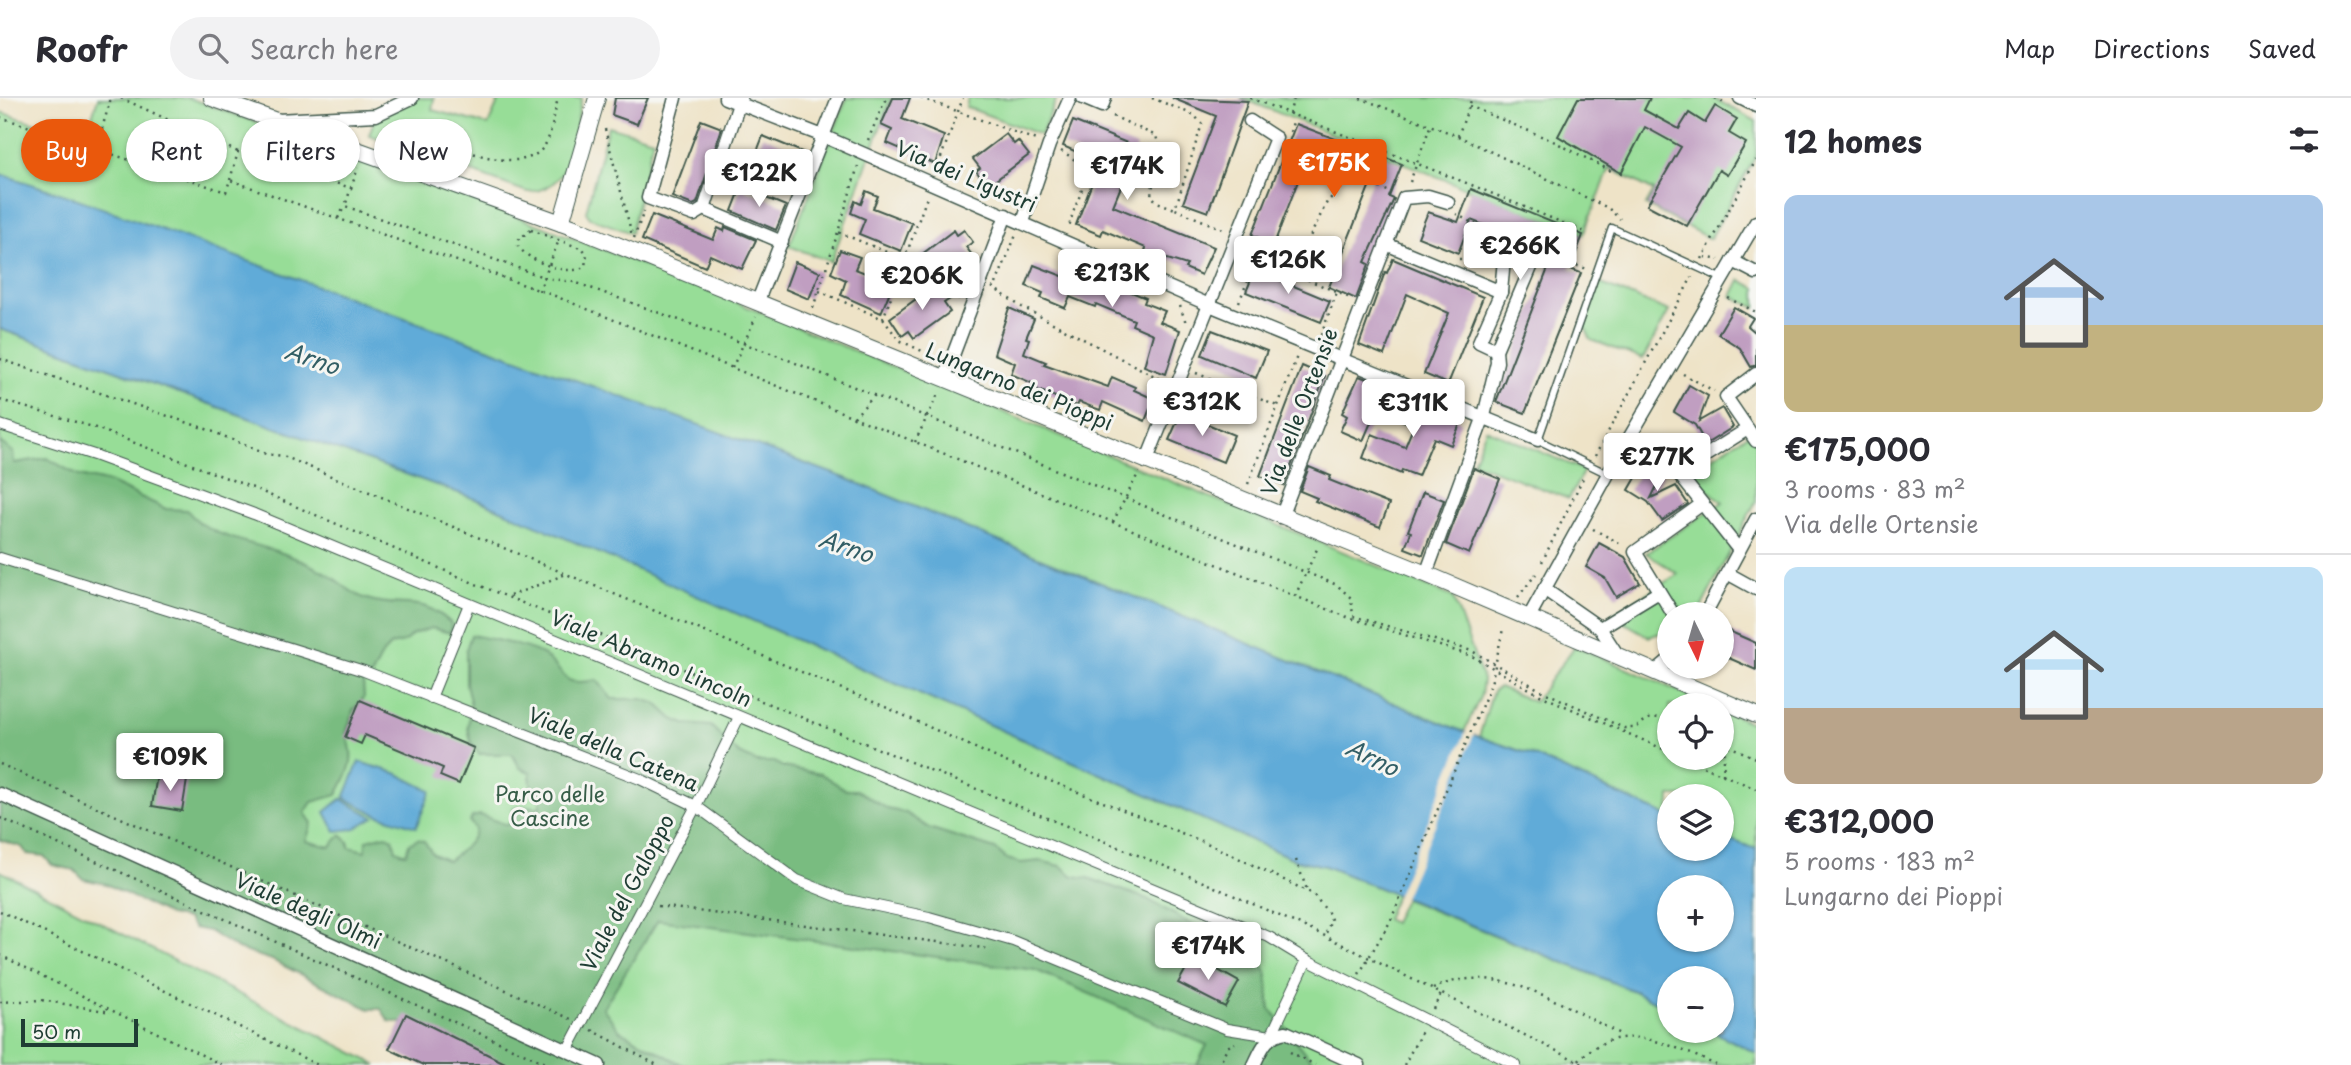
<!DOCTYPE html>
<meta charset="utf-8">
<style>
:root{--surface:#fff;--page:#f2f2f3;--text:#2b2b33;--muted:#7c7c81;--line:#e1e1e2;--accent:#ea580c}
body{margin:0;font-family:"Playpen Sans",sans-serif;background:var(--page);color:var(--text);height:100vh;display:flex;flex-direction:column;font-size:26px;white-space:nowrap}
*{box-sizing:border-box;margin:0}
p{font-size:23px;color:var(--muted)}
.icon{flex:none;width:38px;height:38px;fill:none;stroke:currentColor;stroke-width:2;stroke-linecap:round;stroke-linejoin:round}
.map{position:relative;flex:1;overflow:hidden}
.sheet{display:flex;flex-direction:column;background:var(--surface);width:595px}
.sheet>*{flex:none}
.guide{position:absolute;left:21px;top:21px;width:665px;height:63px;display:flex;gap:14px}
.needle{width:46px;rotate:175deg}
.fabs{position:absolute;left:1657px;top:504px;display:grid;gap:14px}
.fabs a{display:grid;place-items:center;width:77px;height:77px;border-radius:50%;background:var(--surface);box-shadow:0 2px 5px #0004;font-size:35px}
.scale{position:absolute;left:21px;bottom:18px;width:117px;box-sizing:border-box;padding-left:7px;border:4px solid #1f3d34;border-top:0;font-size:19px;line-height:24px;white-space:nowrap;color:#1f3d34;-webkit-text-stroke:5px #f6f6f2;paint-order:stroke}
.price{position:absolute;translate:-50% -60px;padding:0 16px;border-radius:7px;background:#fff;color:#222;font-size:23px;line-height:46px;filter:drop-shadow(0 2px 4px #0008)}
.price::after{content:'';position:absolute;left:50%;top:42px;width:21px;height:16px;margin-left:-10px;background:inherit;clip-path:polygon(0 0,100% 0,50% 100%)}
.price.on{background:var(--accent);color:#fff}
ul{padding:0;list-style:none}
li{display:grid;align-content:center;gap:14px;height:371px;padding:0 28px}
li+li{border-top:2px solid var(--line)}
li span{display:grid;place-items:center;height:217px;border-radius:14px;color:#555}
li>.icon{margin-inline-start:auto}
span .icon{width:126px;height:126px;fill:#fffc;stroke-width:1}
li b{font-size:30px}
h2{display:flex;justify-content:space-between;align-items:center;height:84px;padding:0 28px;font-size:30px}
.tag{padding:0 24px;border-radius:32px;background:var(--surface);box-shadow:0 2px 5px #0004;font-size:24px;line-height:63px}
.tag.on{background:var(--accent);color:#fff}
header{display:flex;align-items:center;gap:42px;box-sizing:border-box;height:98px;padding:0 35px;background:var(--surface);border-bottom:2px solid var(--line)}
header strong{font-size:33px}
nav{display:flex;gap:38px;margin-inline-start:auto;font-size:24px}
.search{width:490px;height:63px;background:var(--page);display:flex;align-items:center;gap:18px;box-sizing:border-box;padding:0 24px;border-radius:38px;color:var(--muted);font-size:26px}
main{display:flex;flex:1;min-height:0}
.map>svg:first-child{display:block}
.green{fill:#97dd97;stroke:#5b8d66;stroke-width:2}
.forest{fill:#79bc80;stroke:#4c7c5a;stroke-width:2}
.water{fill:#60abd8;stroke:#407486;stroke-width:2;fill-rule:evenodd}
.pier{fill:#eee3c7}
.building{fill:#c09ec1}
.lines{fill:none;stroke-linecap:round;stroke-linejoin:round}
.service-casing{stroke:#3e564a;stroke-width:9}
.pedestrian-casing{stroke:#3e564a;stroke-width:12}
.minor-casing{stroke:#3e564a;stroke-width:15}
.tertiary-casing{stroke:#3e564a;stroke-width:18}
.path{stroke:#3e564a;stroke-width:2.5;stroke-dasharray:2 5;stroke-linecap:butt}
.service{stroke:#fff;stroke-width:6}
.pedestrian{stroke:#fff;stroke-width:10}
.minor{stroke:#fff;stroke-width:12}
.tertiary{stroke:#fff;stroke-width:16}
.labels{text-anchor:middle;stroke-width:6;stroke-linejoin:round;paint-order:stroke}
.street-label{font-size:21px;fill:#1f3d34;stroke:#f6f6f2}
.park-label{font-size:21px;fill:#375d48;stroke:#f6f6f2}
.water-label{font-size:23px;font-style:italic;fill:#325e65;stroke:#f6f6f2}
</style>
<header>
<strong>Roofr</strong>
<div class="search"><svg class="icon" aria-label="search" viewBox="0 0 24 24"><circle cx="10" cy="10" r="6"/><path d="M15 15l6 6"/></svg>Search here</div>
<nav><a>Map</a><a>Directions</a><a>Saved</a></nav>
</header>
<main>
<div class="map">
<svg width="1756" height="967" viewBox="0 0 1756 967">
<rect width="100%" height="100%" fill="#f6f6f2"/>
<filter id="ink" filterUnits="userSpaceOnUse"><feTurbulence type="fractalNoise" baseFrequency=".0143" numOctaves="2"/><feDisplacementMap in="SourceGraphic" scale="14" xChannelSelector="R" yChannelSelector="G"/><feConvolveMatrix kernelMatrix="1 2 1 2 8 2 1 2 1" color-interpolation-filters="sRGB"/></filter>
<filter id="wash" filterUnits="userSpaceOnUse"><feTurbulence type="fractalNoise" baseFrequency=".00686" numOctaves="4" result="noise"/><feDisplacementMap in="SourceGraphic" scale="28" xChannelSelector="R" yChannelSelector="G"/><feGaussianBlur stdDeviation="1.57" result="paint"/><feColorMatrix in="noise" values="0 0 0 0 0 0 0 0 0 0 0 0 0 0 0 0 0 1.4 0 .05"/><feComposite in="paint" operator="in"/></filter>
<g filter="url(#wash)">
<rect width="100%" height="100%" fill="#eee3c7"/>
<g class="green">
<polygon points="98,0 189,0 479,104 672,178 1453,499 1483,582 1481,597 1464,634 845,380 288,178 0,78 0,14 85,41"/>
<path d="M413,0H434L432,12L488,27L500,0H582C572,39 575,92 527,94L369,37L376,17Z"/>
<polygon points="847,0 891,0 831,164 789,148"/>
<polygon points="968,0 1057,0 1041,37 966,9"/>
<polygon points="1241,0 1713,0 1756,23 1756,58 1710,141 1646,107 1654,93 1610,70 1583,137"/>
<polygon points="608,28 653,41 631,135 590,120 586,114"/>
<polygon points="1740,182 1756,190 1756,210 1732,198"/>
<polygon points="1599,185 1669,213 1643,261 1591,242 1583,225"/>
<polygon points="0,231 481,403 1296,762 1325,768 1396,797 1386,821 1393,825 1404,801 1634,893 1669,911 1670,933 1712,933 1756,955 1756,967 504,967 0,735"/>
<polygon points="1486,331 1584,372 1569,401 1473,364"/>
<polygon points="1756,331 1756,403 1698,516 1670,516 1669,532 1649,539 1612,517 1678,476 1646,455 1723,404 1686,376"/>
<polygon points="1575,548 1710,607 1670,607 1670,660 1722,660 1722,612 1756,627 1756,751 1722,739 1722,698 1670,698 1669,719 1532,657 1479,639 1493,593 1499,589 1534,604"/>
<polygon points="0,773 377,967 0,967"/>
</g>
<path class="forest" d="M0,344L13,354L14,365L47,360L79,378L111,385L166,411L187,412C207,439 251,444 282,455C296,460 313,468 326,475C340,483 350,496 367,501C404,513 416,494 451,525L450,535L432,530L413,536L404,544L391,547L383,555L372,577L363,583L364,599L353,613L346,636C357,660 350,673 337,697L312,704L305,715L312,725L306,743L330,749L341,737L349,745V749L365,753L367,742L385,737L393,741L396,752L406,756L409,746L418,741L424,743L433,756L448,763C458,754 475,745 475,730L470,724L472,719L480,717L507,727L512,724V712L517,708L540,709V697L531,688L530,674L520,670L512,656H479L471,644L468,629L471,607L466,586V552L471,537C487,540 535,549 546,559C569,577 558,589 597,582L612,601H642L657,606L673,621L685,626L711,628L739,656L757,664H774L783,669L821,676L846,692H857L888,711L906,715L929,730L995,751L1007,761L1021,765L1040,763L1061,768L1073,778L1088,780L1147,801L1203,833L1230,835L1254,854L1267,875L1270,911C1288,929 1298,950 1316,967H1197L1207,947L1035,872L658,822L603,910L620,933L683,967H489L402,925L389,923L381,911H369L272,862L238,851L209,833L194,830L187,821L169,817L106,786L83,781L74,772L52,767L44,758L27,756L22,749L0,742Z"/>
<g class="water">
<path d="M0,76L75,100L845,380L1454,630L1532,657L1669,719L1670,751H1722V739L1756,751V955L1712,933H1722V880H1670L1669,911L1634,893L1325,768L1296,762L481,403L0,231ZM1670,789H1722V842H1670Z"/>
<polygon points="359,664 396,675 431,693 416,729 378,717 344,700"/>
<polygon points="341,701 374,719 354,731 335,733 325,714"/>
</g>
<polygon class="pier" points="1467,631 1475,634 1402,804 1395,801"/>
<g id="blocks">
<g class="building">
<polygon points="615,0 648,0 637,26 612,17"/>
<polygon points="893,0 910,0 902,21 944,38 935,66 887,45 892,32 881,27"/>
<polygon points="1172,0 1248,3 1208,114 1183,105 1216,18"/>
<polygon points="1578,0 1650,0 1644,12 1679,31 1689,15 1705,25 1715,8 1737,21 1729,35 1746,45 1727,77 1719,72 1687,128 1647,107 1681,49 1645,29 1621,75 1558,38"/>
<polygon points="701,22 722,30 697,105 693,107 672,99"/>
<polygon points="1073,23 1137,49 1113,108 1214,149 1201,177 1185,170 1187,167 1145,154 1146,150 1103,132 1101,137 1076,127 1100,64 1063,48"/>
<polygon points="1296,26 1402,66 1389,99 1394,101 1365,164 1369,166 1356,201 1329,189 1373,79 1309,54 1274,146 1252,137"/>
<polygon points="1006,36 1014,46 1018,43 1029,57 988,88 976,73 980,70 973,61"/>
<polygon points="763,38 807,56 796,81 753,64"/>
<polygon points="741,90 786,108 776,132 732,113"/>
<polygon points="1471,91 1583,137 1570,171 1581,175 1525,315 1496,304 1554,155 1471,122 1458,155 1418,139 1428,114 1458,124"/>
<polygon points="866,93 878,98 873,110 912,125 901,153 859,136 865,121 851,115 855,103 861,106"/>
<polygon points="652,117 713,142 718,130 724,133 725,129 756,142 742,171 710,157 705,169 642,142"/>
<polygon points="954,132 957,137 964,132 973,144 966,149 972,157 931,187 913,163"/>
<polygon points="840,152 860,159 855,171 886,183 898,174 881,215 841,197 846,182 831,175"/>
<polygon points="1393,161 1483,199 1448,286 1424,276 1449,215 1407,196 1384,257 1359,247 1385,174 1387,175"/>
<polygon points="795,164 820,174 809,201 785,191"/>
<polygon points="1034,167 1075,183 1077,177 1099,185 1101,181 1146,200 1144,205 1165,213 1160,224 1180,232 1166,276 1144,268 1153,236 1132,227 1134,222 1096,206 1095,209 1070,199 1065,210 1041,200 1043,195 1026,188"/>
<polygon points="1255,172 1330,203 1321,224 1246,194"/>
<polygon points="938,185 950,201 944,205 950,214 914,240 909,233 902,238 890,220"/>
<polygon points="1734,209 1753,220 1748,228 1756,235 1756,267 1751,269 1740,250 1718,236"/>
<polygon points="1009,210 1034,221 1026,240 1029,241 1024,255 1046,264 1044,266 1108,289 1112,279 1135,289 1134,292 1154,301 1145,323 1103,304 1100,312 1079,304 1077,308 1031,289 1032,285 1011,276 1015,265 994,256"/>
<polygon points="1212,232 1267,253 1256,280 1202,257"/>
<polygon points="1302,268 1325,278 1284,387 1260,378"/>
<polygon points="1359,278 1382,287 1367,320 1372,322 1363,343 1340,333 1347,318 1342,315"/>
<polygon points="1689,287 1708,298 1699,323 1722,310 1733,329 1706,346 1695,327 1674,314"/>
<polygon points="1408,298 1461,324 1451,347 1434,340 1418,378 1402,372 1401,376 1363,360 1372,336 1405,349 1414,327 1398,321"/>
<polygon points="1181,315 1234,337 1223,364 1169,342"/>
<polygon points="1644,366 1663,376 1651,400 1676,388 1688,406 1662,423 1648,404 1629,392"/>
<polygon points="1309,369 1331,378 1329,382 1389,406 1380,429 1315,403 1317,400 1300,393"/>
<polygon points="1474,370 1500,381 1469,456 1446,446"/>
<polygon points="1423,394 1444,402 1423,457 1405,450 1411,434 1408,433"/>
<polygon points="1599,445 1625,459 1640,485 1616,499 1605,480 1586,469"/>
<polygon points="1722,530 1756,545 1756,572 1722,557"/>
<polygon points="360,602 474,650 459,686 440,678 443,670 365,637 361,646 345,639"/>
<polygon points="157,677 187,682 182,713 152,708"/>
<polygon points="1193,858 1239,884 1225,909 1178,885"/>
<polygon points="406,916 509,967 423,967 389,951"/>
</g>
</g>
</g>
<g filter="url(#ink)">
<use href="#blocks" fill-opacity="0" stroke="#3e564a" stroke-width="2"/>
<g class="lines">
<g class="service-casing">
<polyline id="service" points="1608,376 1538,342 1612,130 1723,181"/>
</g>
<g class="pedestrian-casing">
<g id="pedestrian">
<polyline points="0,327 97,358 254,416 1269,839 1307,862 1516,967"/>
<polyline points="0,460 364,573 640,681 696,708 797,782 844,801 929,819 1013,843 1227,931 1271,938 1307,862"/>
<polyline points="431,600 469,506"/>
<polyline points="568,951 696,708 739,619"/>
</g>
</g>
<g class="minor-casing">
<g id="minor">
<polyline points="675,0 648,100 694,117 704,111 782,144"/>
<polyline points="725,0 823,38 1207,206 1538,342"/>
<polyline points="1083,0 1102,8 1105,0"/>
<polyline points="1740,0 1756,8"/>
<polyline points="277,22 376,17 412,0"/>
<polyline points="721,61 802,93"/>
<polyline points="704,111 741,0"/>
<polyline points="1023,124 1049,47 1070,0"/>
<polygon points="1511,145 1537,155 1496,252 1479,244 1501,194 1504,161"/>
<polyline points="1386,146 1501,194"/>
<polyline points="1733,163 1756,175"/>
<polyline points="757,205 838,0"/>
<polyline points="1756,276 1726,299 1756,343"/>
<polyline points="944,281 1006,117"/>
<polyline points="1146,364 1276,40 1250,23"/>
<polyline points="1281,419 1404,100 1428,98 1448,104"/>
<polyline points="1739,452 1678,375 1746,332"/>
<polyline points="1727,475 1756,491"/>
<polyline points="1426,476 1484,318 1497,264 1496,252"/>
<polyline points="1544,491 1600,530 1617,556"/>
<polyline points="1673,516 1635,454 1702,406"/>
<polyline points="1705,516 1756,421"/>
<polyline points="1529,519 1608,376 1756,124"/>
<polyline points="1600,530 1659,494"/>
<polyline points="1657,572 1670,561"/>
<polyline points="0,696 599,967"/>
<path d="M1254,967C1262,950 1266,937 1286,934L1359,967"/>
</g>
</g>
<g class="tertiary-casing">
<g id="tertiary">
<polyline points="212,0 575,130 1426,476 1756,617"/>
<polyline points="561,125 597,0"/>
</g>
</g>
<g class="path">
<polyline points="121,0 238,54"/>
<polyline points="921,0 1036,42"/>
<polyline points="1152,0 1194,17 1202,26 1175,111 1225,132"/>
<polyline points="1250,0 1474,88 1587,135"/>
<polyline points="1360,0 1458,38 1608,110 1620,121"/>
<polyline points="1715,0 1727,7"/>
<polyline points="1469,8 1553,43 1611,73"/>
<polyline points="1289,16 1294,0"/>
<polyline points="1113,18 1156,38 1160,51 1151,97 1157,104 1175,111"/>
<polyline points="0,19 226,94 230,82 555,198 1347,519 1472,558 1540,597 1670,654"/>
<path d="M396,24C428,37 514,83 542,51C552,40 554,15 558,0"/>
<polyline points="605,31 632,137"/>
<polyline points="1290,34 1293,24"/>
<polyline points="1458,38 1472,0"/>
<polyline points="868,42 886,0"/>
<polyline points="96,51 111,0"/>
<path d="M1061,53C1103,75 1075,96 1069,130"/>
<polyline points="858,68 838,134 906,162 923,181 949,187 960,202"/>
<polyline points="936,73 963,0"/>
<path d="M230,82L238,54L351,90L345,108L546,180L574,184L776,257L1337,487L1351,500L1353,518L1472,553L1542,593L1624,630H1636C1648,619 1654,617 1670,623"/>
<polyline points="1410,84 1431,26"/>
<polyline points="351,90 358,70"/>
<polyline points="1456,116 1498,139"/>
<polyline points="338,120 345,108"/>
<path d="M531,132L583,151L587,156L585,168C570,180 528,163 518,148L519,141Z"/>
<polyline points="634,140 644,113"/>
<polyline points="1248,146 1277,168 1350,200"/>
<polyline points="1550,159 1587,171"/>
<polyline points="1705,159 1719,162"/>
<polyline points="1459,161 1491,161"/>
<polyline points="1702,161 1756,62"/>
<polyline points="1277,168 1299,161 1327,104 1345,86 1368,85 1390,94"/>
<polyline points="996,186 1016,137"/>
<polyline points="992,189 1020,208 1164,283"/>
<polyline points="539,193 559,142"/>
<polyline points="819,193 883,221 899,242 922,253"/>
<polyline points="1728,200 1756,214"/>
<polyline points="1239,204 1259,155"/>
<polyline points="1180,208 1186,225"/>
<polyline points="813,210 838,134"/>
<polyline points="883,221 927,99"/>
<polyline points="1321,237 1337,194"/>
<polyline points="0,261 209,332 266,356 283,358 883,608 1030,675 1209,746 1313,796 1330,817 1331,822 1325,838"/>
<polyline points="732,270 756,219"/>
<polyline points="1196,275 1277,308"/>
<polyline points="1683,276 1714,293"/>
<polyline points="0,302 93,329 253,390 476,486 1201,783 1325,838 1585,967"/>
<polyline points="854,319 875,297"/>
<polyline points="915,344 939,294"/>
<polyline points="1638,352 1666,368"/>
<polyline points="1595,358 1692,179"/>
<polyline points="1248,386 1297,258"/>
<polyline points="1113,424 1139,374"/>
<polyline points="1593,431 1623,447"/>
<polyline points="1542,464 1585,376"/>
<polyline points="510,498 566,476"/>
<polyline points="1295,498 1318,449"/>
<polyline points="1518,499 1536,476"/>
<polyline points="1722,645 1756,660"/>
<polyline points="1684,660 1756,691"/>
<polyline points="0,666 571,921"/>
<polyline points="1723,677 1725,646"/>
<polyline points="0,720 550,967"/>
<polyline points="1296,762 1307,792"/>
<polyline points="658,808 991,851"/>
<polyline points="0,813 318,967"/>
<polyline points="0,857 222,967"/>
<polyline points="1359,876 1390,824 1491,586 1503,531"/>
<path d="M1433,891C1495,859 1567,910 1622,937"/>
<polyline points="0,904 41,902 111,914"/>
<polyline points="1433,911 1441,896"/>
<polyline points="592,932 657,967"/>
<polyline points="1290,954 1315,967"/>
<polyline points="1219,967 1227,949 1235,945"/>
<polyline points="1404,967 1422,933"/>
<path d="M1574,967C1617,918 1666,945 1716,967"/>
</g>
<use href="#service" class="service"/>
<use href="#pedestrian" class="pedestrian"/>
<use href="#minor" class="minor"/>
<use href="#tertiary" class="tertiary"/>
</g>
</g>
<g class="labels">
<g class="street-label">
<text transform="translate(966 79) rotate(23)" y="7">Via dei Ligustri</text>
<text transform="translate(1019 289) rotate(22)" y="7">Lungarno dei Pioppi</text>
<text transform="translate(1300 314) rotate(-69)" y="7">Via delle Ortensie</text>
<text transform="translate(651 561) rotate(23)" y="7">Viale Abramo Lincoln</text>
<text transform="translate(613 652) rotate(23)" y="7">Viale della Catena</text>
<text transform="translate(628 795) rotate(-62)" y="7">Viale del Galoppo</text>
<text transform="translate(308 813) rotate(24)" y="7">Viale degli Olmi</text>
</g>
<g class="park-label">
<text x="550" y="704">Parco delle<tspan x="550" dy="24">Cascine</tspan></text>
</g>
<g class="water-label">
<text transform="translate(312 261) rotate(19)" y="8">Arno</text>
<text transform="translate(846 449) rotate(19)" y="8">Arno</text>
<text transform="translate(1372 660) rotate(26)" y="8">Arno</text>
</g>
</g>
</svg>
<div class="fabs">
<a><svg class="needle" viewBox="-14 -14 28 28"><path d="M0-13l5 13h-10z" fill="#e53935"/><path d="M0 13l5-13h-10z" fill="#7c7c81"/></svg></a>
<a><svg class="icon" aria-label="locate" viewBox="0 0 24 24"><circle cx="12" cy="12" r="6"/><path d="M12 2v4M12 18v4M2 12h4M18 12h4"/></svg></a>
<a><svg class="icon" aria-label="layers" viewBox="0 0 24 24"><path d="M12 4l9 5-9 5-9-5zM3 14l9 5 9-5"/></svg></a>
<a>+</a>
<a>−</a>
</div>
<div class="scale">50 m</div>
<b class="price on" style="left:1334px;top:101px">€175K</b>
<b class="price" style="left:1127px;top:104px">€174K</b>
<b class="price" style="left:759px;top:111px">€122K</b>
<b class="price" style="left:1520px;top:184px">€266K</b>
<b class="price" style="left:1288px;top:198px">€126K</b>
<b class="price" style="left:1112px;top:211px">€213K</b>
<b class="price" style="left:922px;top:214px">€206K</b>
<b class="price" style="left:1202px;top:340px">€312K</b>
<b class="price" style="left:1413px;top:341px">€311K</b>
<b class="price" style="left:1657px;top:395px">€277K</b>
<b class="price" style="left:170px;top:695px">€109K</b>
<b class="price" style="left:1208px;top:884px">€174K</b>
<div class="guide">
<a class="tag on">Buy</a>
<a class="tag">Rent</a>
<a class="tag">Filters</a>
<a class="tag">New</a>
</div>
</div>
<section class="sheet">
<h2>12 homes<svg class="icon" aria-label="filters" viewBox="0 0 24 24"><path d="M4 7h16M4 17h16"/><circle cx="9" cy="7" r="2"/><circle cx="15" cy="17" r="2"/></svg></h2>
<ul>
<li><span style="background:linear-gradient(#a9c7e8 60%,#c2b280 0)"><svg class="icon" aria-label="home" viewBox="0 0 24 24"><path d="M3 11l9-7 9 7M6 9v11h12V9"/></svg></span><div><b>€175,000</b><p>3 rooms · 83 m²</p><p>Via delle Ortensie</p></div></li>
<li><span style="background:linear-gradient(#bfe0f5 65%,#b9a48a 0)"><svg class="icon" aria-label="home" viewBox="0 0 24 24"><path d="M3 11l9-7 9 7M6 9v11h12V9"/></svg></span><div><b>€312,000</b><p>5 rooms · 183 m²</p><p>Lungarno dei Pioppi</p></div></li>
</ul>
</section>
</main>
